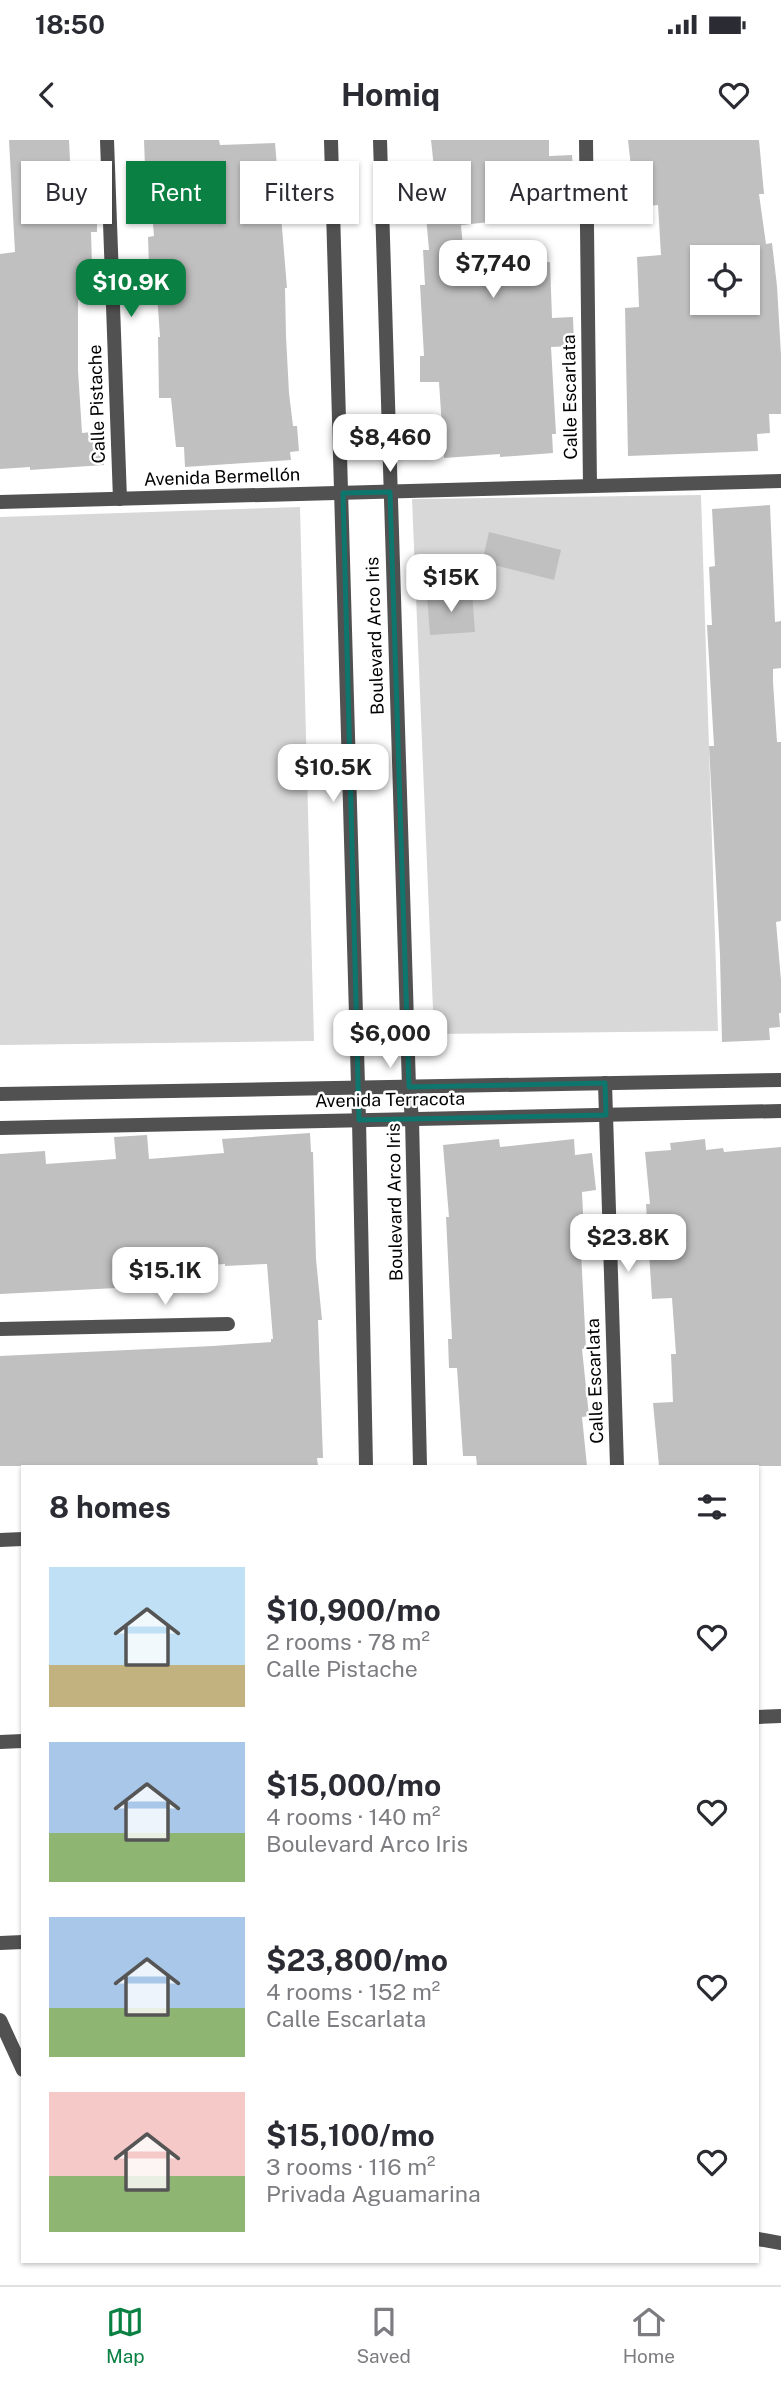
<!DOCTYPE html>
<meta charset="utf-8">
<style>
:root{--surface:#fff;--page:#f2f2f3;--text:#2b2b33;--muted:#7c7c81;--line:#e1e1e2;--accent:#0b8043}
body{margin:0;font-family:"Public Sans",sans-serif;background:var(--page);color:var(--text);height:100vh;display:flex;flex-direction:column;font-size:26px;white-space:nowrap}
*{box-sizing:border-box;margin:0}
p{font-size:23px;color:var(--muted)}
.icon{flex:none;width:38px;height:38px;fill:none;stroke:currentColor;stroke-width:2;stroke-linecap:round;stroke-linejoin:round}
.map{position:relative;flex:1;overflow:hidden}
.side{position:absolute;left:21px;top:1325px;width:738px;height:798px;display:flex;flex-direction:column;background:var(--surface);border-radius:0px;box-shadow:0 2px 5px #0004}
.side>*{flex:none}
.guide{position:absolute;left:21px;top:21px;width:740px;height:63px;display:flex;gap:14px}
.buttons{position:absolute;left:690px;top:105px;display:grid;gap:14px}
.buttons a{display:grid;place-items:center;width:70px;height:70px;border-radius:0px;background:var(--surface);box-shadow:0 2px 5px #0004;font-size:35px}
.price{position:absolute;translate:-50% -60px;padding:0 16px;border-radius:14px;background:#fff;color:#222;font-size:23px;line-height:46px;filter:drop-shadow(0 2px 4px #0008)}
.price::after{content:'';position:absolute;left:50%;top:42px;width:21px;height:16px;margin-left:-10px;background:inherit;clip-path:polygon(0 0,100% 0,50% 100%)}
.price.current{background:var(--accent);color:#fff}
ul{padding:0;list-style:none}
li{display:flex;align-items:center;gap:21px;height:175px;padding:0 28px}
li span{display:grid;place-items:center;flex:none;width:196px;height:140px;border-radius:0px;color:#555}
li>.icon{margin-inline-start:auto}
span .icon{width:84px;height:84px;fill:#fffc;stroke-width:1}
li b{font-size:30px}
h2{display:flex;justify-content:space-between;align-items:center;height:84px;padding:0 28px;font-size:30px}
.chip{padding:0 24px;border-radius:0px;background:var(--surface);box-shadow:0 2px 5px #0004;font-size:24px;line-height:63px}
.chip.current{background:var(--accent);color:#fff}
.status{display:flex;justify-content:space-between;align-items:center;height:49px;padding:0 35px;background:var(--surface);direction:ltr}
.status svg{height:19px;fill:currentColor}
header{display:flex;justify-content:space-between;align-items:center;height:91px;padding:0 28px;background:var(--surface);font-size:32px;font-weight:700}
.tab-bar{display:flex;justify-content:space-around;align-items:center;height:98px;border-top:2px solid var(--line);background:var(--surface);font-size:19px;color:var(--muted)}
.tab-bar a{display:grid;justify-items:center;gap:4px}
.tab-bar .current{color:var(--accent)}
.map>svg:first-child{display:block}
.green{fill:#d8d8d8}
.building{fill:#c0c0c0;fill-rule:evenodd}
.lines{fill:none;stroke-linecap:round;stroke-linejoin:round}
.street{stroke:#515151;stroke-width:14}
.marked{fill:none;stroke:#0f766e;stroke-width:5;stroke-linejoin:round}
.labels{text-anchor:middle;stroke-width:5;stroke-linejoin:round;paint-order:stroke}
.street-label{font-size:18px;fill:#000;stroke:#fff}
</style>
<div class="status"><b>18:50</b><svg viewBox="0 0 49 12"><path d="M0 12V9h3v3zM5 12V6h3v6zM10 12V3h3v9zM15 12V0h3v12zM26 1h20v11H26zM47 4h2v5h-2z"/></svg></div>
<header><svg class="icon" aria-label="back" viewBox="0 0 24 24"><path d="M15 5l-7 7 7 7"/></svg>Homiq<svg class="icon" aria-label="heart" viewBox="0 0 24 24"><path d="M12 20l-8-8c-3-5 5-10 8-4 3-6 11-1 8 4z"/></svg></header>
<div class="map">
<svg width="781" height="2145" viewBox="0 0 781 2145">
<rect width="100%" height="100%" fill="#fff"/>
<g class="green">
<polygon points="701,355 718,891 434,894 412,359"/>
<polygon points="300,367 314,901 0,905 0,377"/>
</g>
<g class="building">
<polygon points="9,0 69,0 72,62 97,62 97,92 91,92 93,159 78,160 78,230 82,293 102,291 104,325 30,330 30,327 0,329 0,114 15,112"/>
<polygon points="144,0 219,0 220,5 275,3 287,148 285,148 286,196 289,253 293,286 297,286 299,311 290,312 291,320 185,327 184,307 176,307 171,258 159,258 158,197 160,197 155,126 149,126 148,97 154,96 148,27 145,27"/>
<polygon points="431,0 549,0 549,16 572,15 576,68 549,69 549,76 461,85 465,127 550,122 552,178 573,177 574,206 551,207 556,294 552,294 553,313 500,317 500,314 444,318 439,242 420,242 420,216 424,216 420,145 425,145 423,110 429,110 426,76 439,75"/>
<path d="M628,0H759L764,54H759L766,104L772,103L777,146L781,215V274H769L770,293L757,294L758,311L628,316L625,168L639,167L637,117L661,115L658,65L627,68L623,37L632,36ZM702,117H747V163H702Z"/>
<polygon points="770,365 775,482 781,481 781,528 773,529 773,542 777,602 781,602 781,781 776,782 781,840 781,873 779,873 780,887 769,888 770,900 722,902 720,815 709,606 714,606 707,485 712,485 709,427 715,426 712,369"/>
<polygon points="489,392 561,410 554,440 482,422"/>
<polygon points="472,452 475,492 430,495 427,456"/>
<polygon points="310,993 311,1012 313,1012 316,1119 322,1180 318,1180 323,1318 317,1318 318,1326 0,1326 0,1216 213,1206 271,1202 271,1199 273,1199 267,1124 225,1126 225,1124 153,1129 155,1146 0,1154 0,1014 45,1011 46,1024 116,1019 114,997 147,995 149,1019 224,1013 222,999"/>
<polygon points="499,999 500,1007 574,999 575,1015 592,1013 596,1050 582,1052 583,1074 579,1074 586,1208 582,1209 589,1276 582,1277 587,1326 477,1326 476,1316 463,1316 457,1228 449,1228 448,1199 452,1199 446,1077 449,1077 443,1005"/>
<polygon points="705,999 706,1010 723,1008 724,1012 781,1007 781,1326 659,1326 653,1263 673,1262 671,1214 676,1214 672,1158 652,1159 646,1064 650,1064 645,1012 671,1010 670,1003"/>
</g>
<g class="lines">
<g class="street">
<polyline points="107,0 120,359"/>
<polyline points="331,0 359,980 366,1326"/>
<polyline points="380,0 409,947 412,979 420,1326"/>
<polyline points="586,0 590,346"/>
<polyline points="0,362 781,341"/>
<polyline points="605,943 617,1326"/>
<polyline points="0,954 781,940"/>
<polyline points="0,988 781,971"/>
<polyline points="0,1189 228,1184"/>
<polyline points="0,1400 23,1399"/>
<polyline points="758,1577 781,1576"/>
<polyline points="0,1602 23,1601"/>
<polyline points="0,1803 23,1802"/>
<polyline points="0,1880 23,1930"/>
<polyline points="758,2099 781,2103"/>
</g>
</g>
<path class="marked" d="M390,352L409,947L605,943L606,975L359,980L343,353Z"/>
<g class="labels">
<g class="street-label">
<text transform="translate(570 257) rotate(-91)" y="6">Calle Escarlata</text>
<text transform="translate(97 264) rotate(-92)" y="6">Calle Pistache</text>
<text transform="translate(222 337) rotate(-2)" y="6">Avenida Bermellón</text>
<text transform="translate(375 496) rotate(-92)" y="6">Boulevard Arco Iris</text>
<text transform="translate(390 960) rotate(-1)" y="6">Avenida Terracota</text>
<text transform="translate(395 1062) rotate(-91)" y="6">Boulevard Arco Iris</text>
<text transform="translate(595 1241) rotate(-92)" y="6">Calle Escarlata</text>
</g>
</g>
</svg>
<div class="buttons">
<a><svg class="icon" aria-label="locate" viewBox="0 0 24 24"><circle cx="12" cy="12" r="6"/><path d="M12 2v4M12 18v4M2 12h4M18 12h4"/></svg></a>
</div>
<b class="price" style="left:493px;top:160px">$7,740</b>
<b class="price current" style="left:131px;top:179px">$10.9K</b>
<b class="price" style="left:390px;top:334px">$8,460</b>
<b class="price" style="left:451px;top:474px">$15K</b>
<b class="price" style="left:333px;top:664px">$10.5K</b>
<b class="price" style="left:390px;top:930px">$6,000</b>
<b class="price" style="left:628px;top:1134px">$23.8K</b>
<b class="price" style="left:165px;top:1167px">$15.1K</b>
<div class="guide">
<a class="chip">Buy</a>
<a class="chip current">Rent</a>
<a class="chip">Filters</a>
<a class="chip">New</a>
<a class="chip">Apartment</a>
</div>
<section class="side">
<h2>8 homes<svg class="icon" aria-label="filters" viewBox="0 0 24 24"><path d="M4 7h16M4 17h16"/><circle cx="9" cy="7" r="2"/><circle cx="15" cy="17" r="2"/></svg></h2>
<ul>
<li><span style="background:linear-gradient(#bfe0f5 70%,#c2b280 0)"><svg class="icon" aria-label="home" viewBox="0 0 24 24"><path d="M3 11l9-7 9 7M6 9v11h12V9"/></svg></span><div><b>$10,900/mo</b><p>2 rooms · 78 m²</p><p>Calle Pistache</p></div><svg class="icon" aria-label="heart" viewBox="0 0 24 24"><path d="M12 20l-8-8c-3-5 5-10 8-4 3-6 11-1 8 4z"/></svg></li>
<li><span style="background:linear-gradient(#a9c7e8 65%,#8fb573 0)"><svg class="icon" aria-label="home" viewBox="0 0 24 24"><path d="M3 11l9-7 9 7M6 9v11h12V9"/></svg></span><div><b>$15,000/mo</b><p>4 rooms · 140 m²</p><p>Boulevard Arco Iris</p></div><svg class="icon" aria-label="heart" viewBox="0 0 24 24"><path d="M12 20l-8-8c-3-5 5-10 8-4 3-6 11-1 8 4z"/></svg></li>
<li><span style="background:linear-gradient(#a9c7e8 65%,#8fb573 0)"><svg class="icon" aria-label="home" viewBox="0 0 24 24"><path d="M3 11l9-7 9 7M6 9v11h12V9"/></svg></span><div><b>$23,800/mo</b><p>4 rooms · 152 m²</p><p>Calle Escarlata</p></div><svg class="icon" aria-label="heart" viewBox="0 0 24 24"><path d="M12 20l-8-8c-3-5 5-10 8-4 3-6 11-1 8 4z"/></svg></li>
<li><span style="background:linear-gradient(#f6c9c9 60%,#8fb573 0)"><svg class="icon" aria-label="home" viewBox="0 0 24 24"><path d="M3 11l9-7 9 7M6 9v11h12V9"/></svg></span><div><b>$15,100/mo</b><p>3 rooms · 116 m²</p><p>Privada Aguamarina</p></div><svg class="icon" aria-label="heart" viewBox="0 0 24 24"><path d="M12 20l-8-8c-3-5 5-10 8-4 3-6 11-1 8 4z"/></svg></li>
</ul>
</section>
</div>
<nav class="tab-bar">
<a class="current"><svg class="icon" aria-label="map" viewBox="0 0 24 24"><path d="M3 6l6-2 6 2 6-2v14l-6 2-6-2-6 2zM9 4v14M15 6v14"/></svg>Map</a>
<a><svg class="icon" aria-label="saved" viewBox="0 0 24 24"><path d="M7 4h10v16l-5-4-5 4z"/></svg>Saved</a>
<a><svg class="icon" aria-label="home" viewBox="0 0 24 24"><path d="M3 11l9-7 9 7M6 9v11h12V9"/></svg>Home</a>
</nav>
